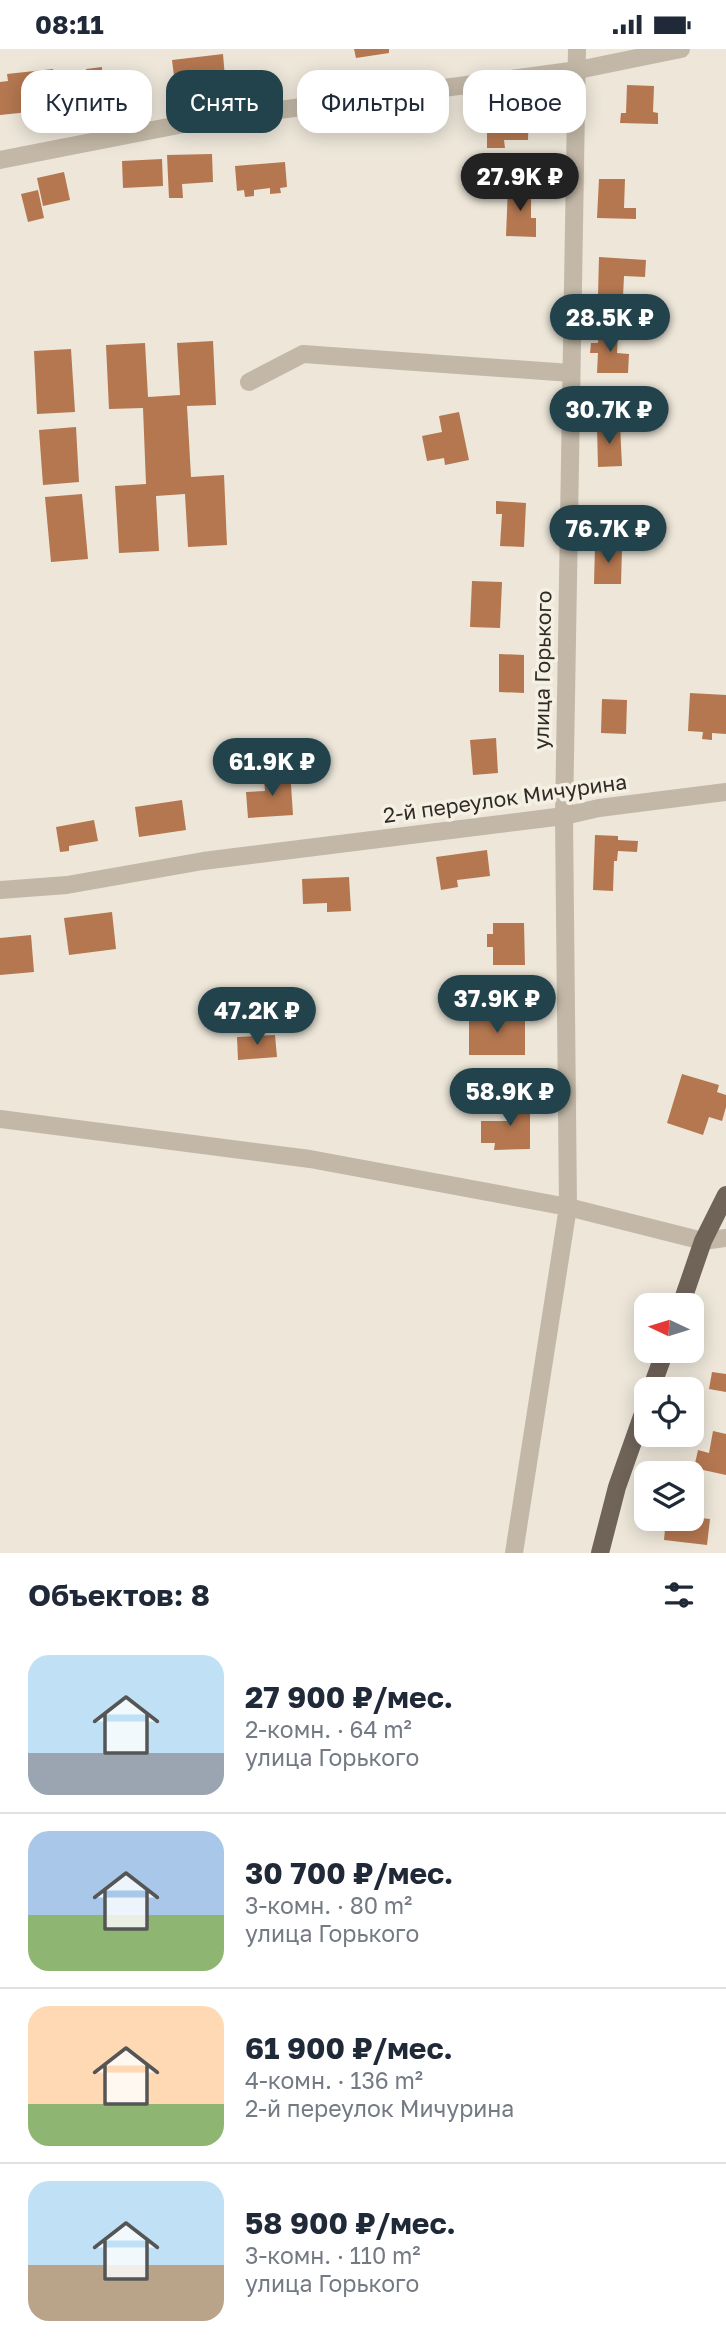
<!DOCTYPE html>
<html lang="ru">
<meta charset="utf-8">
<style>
:root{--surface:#fff;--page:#f6f6f7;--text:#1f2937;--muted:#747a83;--line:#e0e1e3;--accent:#22434c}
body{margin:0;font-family:"Golos Text",sans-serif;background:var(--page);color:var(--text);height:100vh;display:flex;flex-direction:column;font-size:26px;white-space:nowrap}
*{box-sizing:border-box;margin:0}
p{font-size:23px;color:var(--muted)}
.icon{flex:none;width:38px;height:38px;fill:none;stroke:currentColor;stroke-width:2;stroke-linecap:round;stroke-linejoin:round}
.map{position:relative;height:1504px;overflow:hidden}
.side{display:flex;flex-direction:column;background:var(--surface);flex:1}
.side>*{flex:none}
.banner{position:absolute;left:21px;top:21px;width:684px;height:63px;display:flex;gap:14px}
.needle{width:46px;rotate:274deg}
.fabs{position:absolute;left:634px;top:1244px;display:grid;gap:14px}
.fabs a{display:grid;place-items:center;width:70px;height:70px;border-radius:14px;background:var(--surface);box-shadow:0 4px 18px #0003;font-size:35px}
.price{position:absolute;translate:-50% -60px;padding:0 16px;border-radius:24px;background:var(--accent);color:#fff;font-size:23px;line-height:46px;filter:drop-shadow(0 2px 4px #0008)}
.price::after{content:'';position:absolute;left:50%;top:42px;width:21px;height:16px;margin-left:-10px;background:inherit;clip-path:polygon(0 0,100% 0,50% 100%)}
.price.selected{background:#222;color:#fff}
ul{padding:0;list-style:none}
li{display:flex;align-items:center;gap:21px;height:175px;padding:0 28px}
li+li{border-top:2px solid var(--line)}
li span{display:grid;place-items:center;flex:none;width:196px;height:140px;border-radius:21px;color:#555}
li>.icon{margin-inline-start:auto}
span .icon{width:84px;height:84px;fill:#fffc;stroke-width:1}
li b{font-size:30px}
h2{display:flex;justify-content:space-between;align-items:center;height:84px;padding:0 28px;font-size:30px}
.tag{padding:0 24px;border-radius:21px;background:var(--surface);box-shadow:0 4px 18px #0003;font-size:24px;line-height:63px}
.tag.selected{background:var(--accent);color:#fff}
.status{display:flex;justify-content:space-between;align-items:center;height:49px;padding:0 35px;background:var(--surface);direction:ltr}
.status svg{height:19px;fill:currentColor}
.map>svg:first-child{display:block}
.building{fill:#b47750}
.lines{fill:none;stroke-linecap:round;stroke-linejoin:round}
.minor{stroke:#c3b8a7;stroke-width:18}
.major{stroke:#706459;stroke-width:18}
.labels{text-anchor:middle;stroke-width:7;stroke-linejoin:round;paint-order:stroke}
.street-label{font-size:21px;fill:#302b26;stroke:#f5f0e4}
</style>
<div class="status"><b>08:11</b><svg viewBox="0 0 49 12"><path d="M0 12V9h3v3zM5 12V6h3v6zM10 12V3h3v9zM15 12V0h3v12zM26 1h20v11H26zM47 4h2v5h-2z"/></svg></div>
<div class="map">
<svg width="726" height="1504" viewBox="0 0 726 1504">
<rect width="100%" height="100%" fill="#ede6d9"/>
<g class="building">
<polygon points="354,0 389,0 389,4 356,9"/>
<polygon points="223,5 225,29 189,33 190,41 176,43 172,11"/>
<polygon points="102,18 102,27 135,23 137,48 89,54 86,20"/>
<polygon points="53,20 58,60 0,66 0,33 8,32 7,25"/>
<polygon points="627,36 654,37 653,63 658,64 658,75 620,74 621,64 626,64"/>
<polygon points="487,56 529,56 528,91 504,91 505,99 487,99"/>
<polygon points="212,105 213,133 182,135 183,149 169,149 167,106"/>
<polygon points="162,110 163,137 123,139 122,112"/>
<polygon points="285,113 287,138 280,139 281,144 270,145 270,139 254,141 254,147 245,148 244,141 237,142 235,117"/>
<polygon points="64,123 70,151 43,157 37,129"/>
<polygon points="599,130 625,130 624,159 636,159 636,170 597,169"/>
<polygon points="508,138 531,138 531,169 536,169 536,188 506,187"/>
<polygon points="38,141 44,169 28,173 21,145"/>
<polygon points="599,208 646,211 645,228 624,227 623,248 598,246"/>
<polygon points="599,282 618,283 617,304 629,305 628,324 597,324 598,304 590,304 591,294 598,294"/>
<polygon points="213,292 216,356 187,357 191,428 224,426 227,496 188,498 185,445 156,447 159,502 119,504 115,437 146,435 143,359 109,360 106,296 145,294 148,348 180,346 177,294"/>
<polygon points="71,300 75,363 37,365 34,302"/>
<polygon points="459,363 469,411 445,416 444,409 427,412 422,387 442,383 439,367"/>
<polygon points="620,376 622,417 598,418 597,377"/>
<polygon points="76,378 79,433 43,436 39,381"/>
<polygon points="82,445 88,510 51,513 45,448"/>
<polygon points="496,452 526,454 524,498 500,497 502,465 496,465"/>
<polygon points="595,497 622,498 621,535 594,535"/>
<polygon points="472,532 502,533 500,579 470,578"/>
<polygon points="499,605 524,606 524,644 499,643"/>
<polygon points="690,644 726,646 726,685 712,684 712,691 702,690 703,683 688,682"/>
<polygon points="602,650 627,651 626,685 601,684"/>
<polygon points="496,689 498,724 473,726 470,691"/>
<polygon points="290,721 293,766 248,769 246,743 265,742 264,731 276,730 275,722"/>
<polygon points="182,751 186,781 139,788 135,758"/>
<polygon points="94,771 98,792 69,797 69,802 60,803 56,778"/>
<polygon points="595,786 618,787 618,791 638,792 637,803 618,802 617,812 614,812 613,842 593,841"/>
<polygon points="487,801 490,827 457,831 458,838 441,841 436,808"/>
<polygon points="349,828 351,862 327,863 327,854 303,855 302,830"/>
<polygon points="112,863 116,900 69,906 64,869"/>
<polygon points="493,874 524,874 525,916 493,916 493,898 487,898 487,885 493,885"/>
<polygon points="31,886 34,923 0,926 0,889"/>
<polygon points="469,966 525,967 525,1006 469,1006"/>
<polygon points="275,986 277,1008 238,1011 237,988"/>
<polygon points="682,1025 719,1036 717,1043 726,1046 726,1058 722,1072 709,1068 703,1086 667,1074"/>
<polygon points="508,1049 530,1049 530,1100 494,1101 495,1094 481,1094 481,1072 508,1072"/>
<polygon points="712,1323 726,1325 726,1343 709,1340"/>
<polygon points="713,1382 726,1385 726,1426 694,1419 698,1401 709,1404"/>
<polygon points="691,1468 710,1470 707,1496 664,1491 666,1470 691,1470"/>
</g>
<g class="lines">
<g class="minor">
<polyline points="0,111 204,71 578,21 681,0"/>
<polyline points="249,333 303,305 571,324"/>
<polyline points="0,841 67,836 203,812 564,767 599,759 726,743"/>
<polyline points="0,1070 310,1110 568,1158 703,1192 726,1189"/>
<polyline points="514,1504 568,1158 564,767 577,0"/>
</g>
<g class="major">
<polyline points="681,1256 703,1192 726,1146"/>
<polyline points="651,1340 665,1302"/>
<polyline points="600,1504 617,1438 646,1356"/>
</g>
</g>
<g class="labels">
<g class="street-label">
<text transform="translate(543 621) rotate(-89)" y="7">улица Горького</text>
<text transform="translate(505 750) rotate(-8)" y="7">2-й переулок Мичурина</text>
</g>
</g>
</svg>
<div class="fabs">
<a><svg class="needle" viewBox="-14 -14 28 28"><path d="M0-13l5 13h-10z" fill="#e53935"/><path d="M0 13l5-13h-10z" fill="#747a83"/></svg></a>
<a><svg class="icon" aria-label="locate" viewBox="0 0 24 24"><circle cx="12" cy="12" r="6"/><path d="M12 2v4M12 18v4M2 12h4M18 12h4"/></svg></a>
<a><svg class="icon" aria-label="layers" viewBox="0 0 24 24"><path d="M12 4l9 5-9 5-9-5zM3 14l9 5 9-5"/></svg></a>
</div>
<b class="price selected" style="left:520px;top:164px">27.9K ₽</b>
<b class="price" style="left:610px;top:305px">28.5K ₽</b>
<b class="price" style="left:609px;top:397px">30.7K ₽</b>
<b class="price" style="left:608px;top:516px">76.7K ₽</b>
<b class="price" style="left:272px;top:749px">61.9K ₽</b>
<b class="price" style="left:497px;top:986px">37.9K ₽</b>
<b class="price" style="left:257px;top:998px">47.2K ₽</b>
<b class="price" style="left:510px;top:1079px">58.9K ₽</b>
<div class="banner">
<a class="tag">Купить</a>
<a class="tag selected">Снять</a>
<a class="tag">Фильтры</a>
<a class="tag">Новое</a>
</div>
</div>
<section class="side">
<h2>Объектов: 8<svg class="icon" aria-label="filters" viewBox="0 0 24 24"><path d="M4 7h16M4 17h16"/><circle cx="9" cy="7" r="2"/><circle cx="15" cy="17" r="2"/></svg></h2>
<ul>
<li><span style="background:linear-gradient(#bfe0f5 70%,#9aa5b1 0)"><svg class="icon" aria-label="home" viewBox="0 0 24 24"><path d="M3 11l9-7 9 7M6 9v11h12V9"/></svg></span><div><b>27 900 ₽/мес.</b><p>2-комн. · 64 m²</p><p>улица Горького</p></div></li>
<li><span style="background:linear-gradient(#a9c7e8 60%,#8fb573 0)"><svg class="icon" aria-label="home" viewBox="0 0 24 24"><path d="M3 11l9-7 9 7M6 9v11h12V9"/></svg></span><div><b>30 700 ₽/мес.</b><p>3-комн. · 80 m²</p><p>улица Горького</p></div></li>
<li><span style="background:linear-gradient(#ffd9b3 70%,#8fb573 0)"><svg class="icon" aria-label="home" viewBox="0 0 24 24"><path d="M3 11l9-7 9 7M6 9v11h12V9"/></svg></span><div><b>61 900 ₽/мес.</b><p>4-комн. · 136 m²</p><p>2-й переулок Мичурина</p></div></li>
<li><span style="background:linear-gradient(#bfe0f5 60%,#b9a48a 0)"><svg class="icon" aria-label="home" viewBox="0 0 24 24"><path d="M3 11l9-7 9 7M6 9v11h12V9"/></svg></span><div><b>58 900 ₽/мес.</b><p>3-комн. · 110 m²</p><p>улица Горького</p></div></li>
</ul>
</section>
